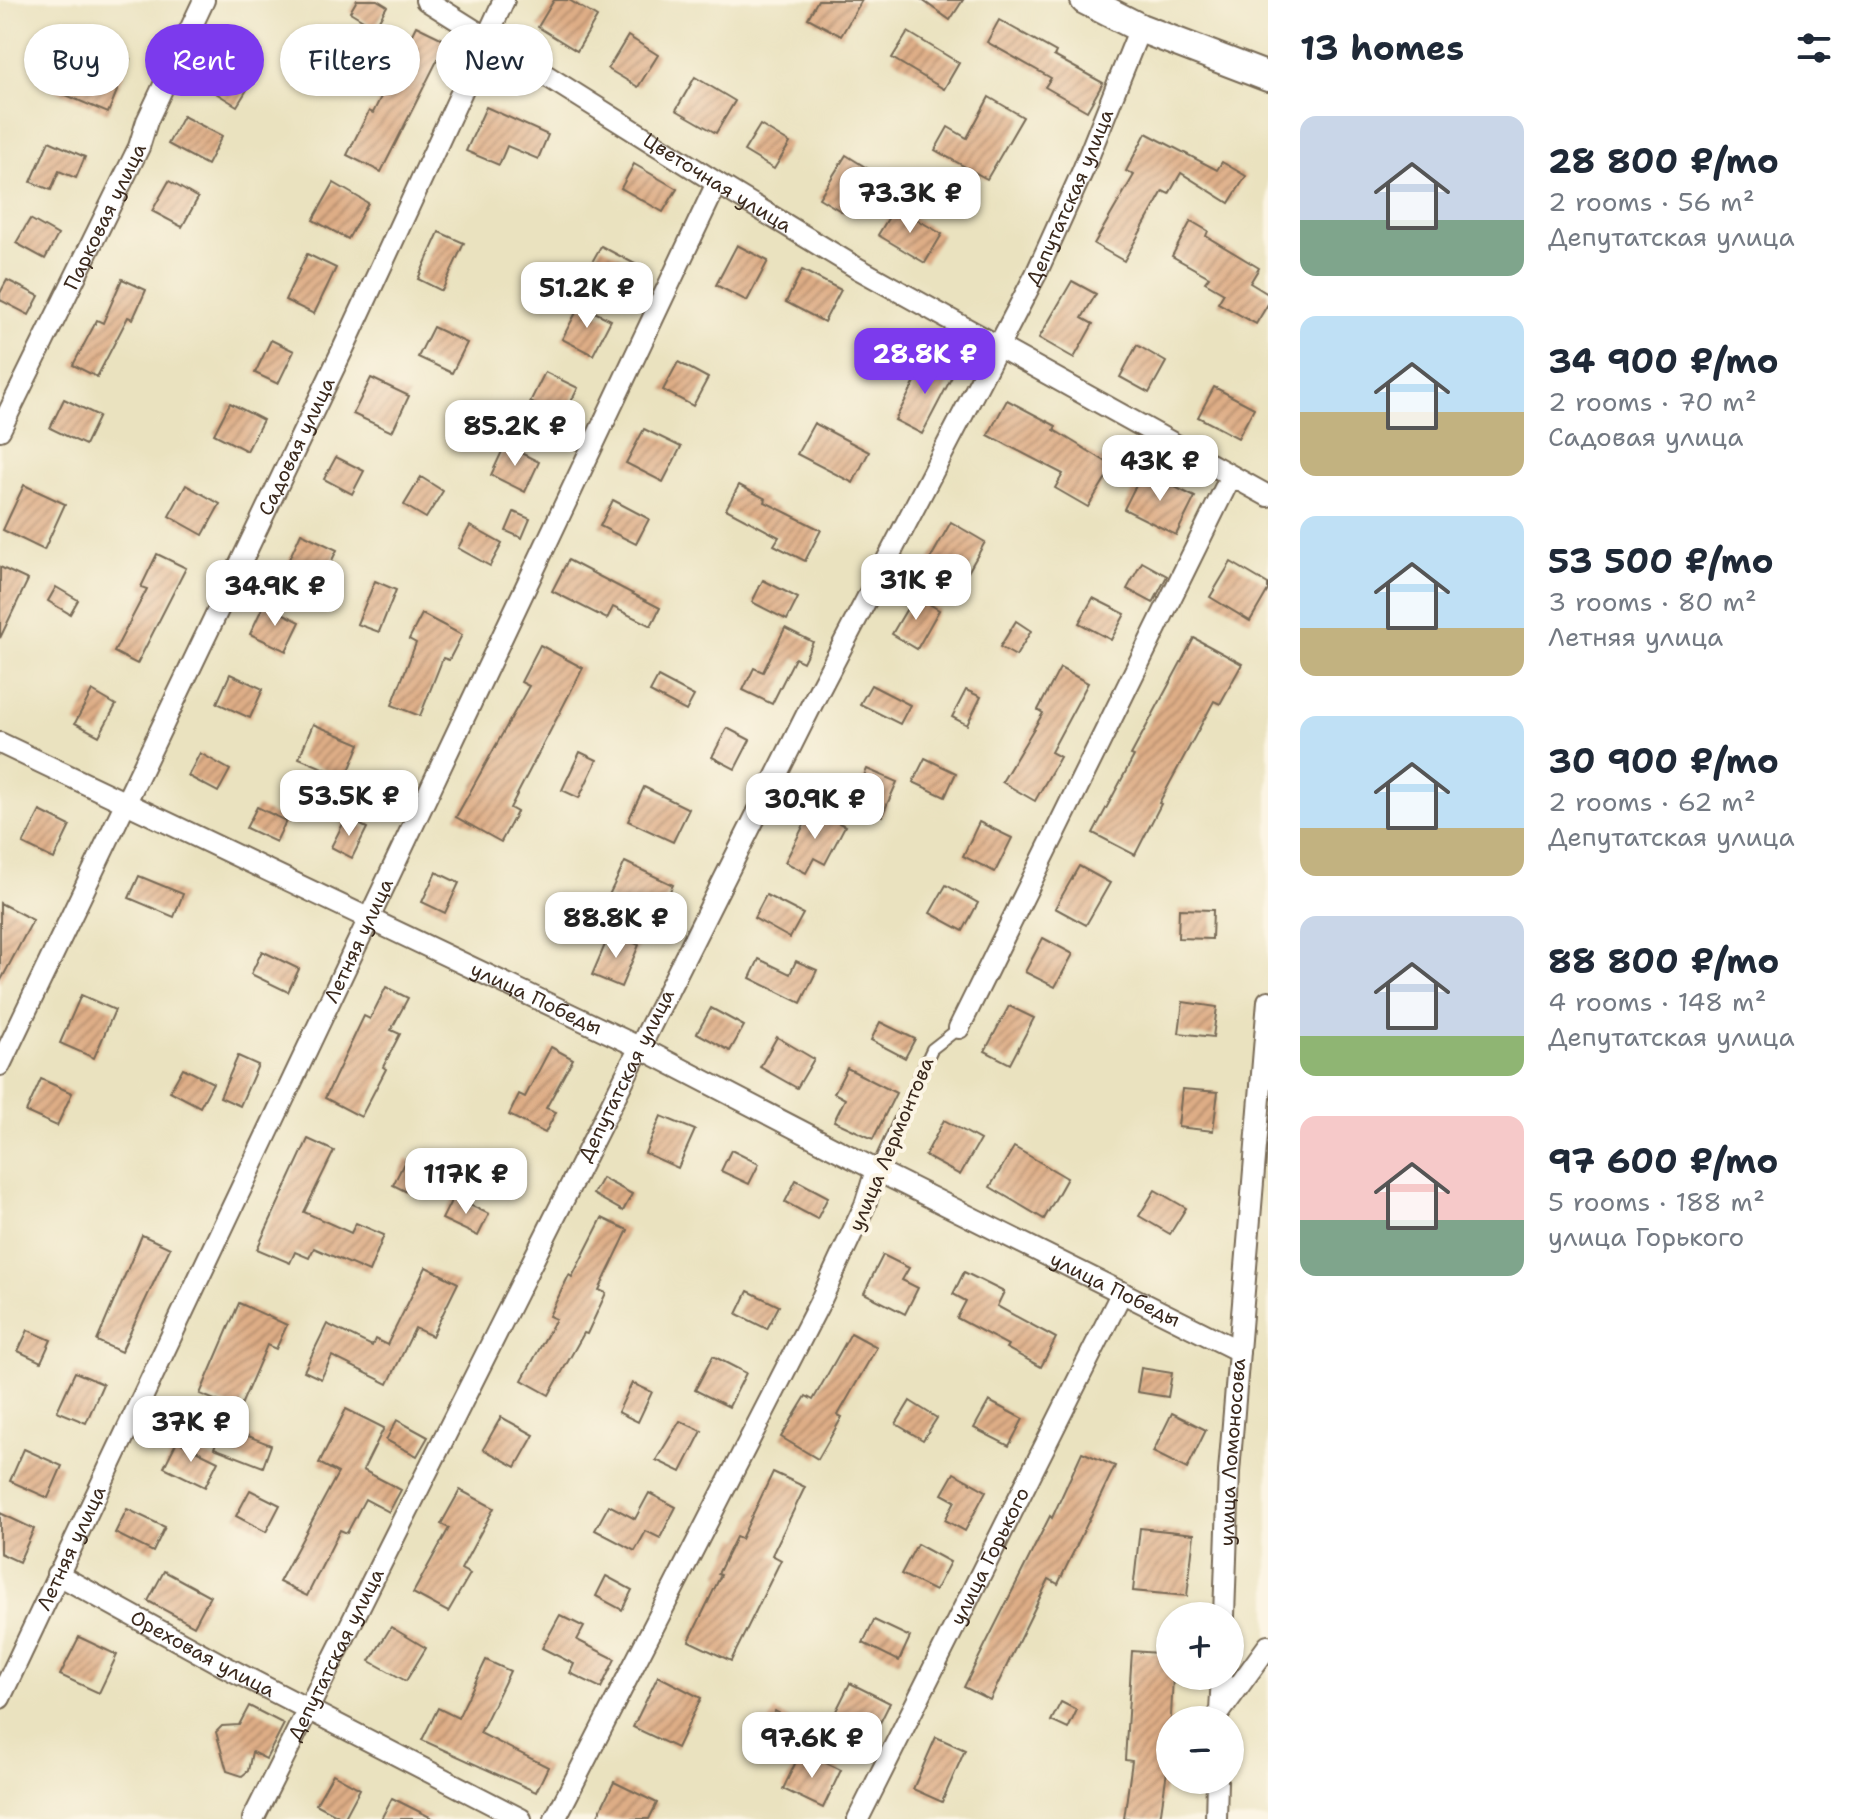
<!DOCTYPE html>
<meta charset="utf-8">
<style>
:root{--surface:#fff;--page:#f6f6f7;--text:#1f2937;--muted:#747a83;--accent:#7c3aed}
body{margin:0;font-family:"Shantell Sans",sans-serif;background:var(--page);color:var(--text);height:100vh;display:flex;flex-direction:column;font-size:30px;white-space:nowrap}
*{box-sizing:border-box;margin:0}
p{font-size:26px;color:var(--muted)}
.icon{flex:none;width:44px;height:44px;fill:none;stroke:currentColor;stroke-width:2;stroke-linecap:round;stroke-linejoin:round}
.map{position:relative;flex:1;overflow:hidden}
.sheet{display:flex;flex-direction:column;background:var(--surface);width:600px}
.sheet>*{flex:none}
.guide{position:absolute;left:24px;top:24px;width:760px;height:72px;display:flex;gap:16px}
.controls{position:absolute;left:1156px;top:1602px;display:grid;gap:16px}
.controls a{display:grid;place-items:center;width:88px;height:88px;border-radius:50%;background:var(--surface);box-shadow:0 2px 6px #0004;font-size:40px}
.price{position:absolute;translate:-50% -68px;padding:0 18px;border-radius:16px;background:#fff;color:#222;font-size:26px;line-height:52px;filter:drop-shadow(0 2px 4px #0008)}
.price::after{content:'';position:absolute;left:50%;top:48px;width:24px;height:18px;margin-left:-12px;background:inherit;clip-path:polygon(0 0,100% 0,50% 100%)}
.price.selected{background:var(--accent);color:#fff}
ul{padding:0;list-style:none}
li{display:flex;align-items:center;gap:24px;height:200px;padding:0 32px}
li span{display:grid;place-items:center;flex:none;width:224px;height:160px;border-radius:16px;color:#555}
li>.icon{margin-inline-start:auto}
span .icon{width:96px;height:96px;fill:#fffc;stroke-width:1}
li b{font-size:34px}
h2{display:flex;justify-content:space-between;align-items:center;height:96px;padding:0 32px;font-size:34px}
.pill{padding:0 28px;border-radius:36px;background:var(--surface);box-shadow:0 2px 6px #0004;font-size:28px;line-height:72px}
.pill.selected{background:var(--accent);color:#fff}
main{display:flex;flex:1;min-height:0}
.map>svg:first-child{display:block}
.building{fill:url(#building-hatch)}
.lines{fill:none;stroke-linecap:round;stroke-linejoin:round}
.lane-casing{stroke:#786a56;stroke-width:14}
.street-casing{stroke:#786a56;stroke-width:24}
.secondary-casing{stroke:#786a56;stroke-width:32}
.lane{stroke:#fff;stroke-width:10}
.street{stroke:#fff;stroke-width:20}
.secondary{stroke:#fff;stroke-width:28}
.labels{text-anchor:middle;stroke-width:8;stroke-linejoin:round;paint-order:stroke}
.street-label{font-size:20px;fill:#3b2a1e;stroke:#fcf5e5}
</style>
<main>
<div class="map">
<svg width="1268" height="1819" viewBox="0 0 1268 1819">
<defs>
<pattern id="building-hatch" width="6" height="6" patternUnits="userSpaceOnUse" patternTransform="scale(2)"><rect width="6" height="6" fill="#dead86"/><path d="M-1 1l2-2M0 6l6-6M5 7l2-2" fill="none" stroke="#b58d6d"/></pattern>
</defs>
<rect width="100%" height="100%" fill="#fcf5e5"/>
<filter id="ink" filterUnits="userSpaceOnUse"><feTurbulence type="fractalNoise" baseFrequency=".0125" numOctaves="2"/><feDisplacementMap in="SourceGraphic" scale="16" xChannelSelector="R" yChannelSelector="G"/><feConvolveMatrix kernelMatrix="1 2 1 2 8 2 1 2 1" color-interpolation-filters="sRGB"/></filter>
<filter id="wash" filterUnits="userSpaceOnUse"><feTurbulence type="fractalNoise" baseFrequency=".006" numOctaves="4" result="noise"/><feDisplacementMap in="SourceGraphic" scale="32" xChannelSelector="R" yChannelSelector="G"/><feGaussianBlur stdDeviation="1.8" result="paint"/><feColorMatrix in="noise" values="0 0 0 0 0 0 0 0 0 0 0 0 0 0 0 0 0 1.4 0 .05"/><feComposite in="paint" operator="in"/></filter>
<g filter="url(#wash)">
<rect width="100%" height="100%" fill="#eae2bf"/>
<g id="blocks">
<g class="building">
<polygon points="357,0 377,0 387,6 375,27 350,12"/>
<polygon points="554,0 569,0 597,17 577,51 538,27"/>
<polygon points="818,0 862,0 841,36 808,18"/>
<polygon points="922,0 963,0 950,20"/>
<polygon points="999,20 1056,52 1054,56 1103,83 1087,111 1045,87 1051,78 987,42"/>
<polygon points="416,26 447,41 381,172 347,155 369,111 373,113"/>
<polygon points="908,32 959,63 944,89 892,58"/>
<polygon points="628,36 658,55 638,87 608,69"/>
<polygon points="103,48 130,59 108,113 54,90 61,75 74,80 82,61 96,67"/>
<polygon points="230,48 261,67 237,106 206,87"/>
<polygon points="695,77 735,101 716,133 676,110"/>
<polygon points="989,97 1023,117 987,179 935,150 948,127 967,138"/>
<polygon points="486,107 548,135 538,159 507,146 499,165 466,151"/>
<polygon points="183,116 222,136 207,165 168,144"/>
<polygon points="760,125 790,143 774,169 744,151"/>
<polygon points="1146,133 1217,170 1222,162 1246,176 1229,203 1181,173 1169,194 1163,191 1124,261 1094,244 1134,175 1126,171"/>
<polygon points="49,141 85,157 76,178 59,171 51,190 31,182"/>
<polygon points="846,155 870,170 844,213 819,198"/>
<polygon points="634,164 677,189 663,212 621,188"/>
<polygon points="169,181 198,198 182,227 152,211"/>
<polygon points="334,183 368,203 348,239 313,220"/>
<polygon points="895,207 942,234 925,263 878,235"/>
<polygon points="30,219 58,235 45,259 16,243"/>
<polygon points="1191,221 1208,231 1206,236 1259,268 1250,283 1268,294 1268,304 1256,324 1218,303 1224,293 1205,282 1209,277 1172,256"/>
<polygon points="439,232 464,243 442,291 418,279"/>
<polygon points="737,245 768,261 747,301 716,285"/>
<polygon points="601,246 635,264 626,280 592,262"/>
<polygon points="307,254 336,268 314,314 285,300"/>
<polygon points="802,270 841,290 824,322 786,302"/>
<polygon points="122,279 146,290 133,319 128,317 97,377 73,365 97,320 103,323"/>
<polygon points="7,280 39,296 29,315 0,300 0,293"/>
<polygon points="1072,281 1096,294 1082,318 1093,324 1074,358 1039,338"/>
<polygon points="580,305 611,320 593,355 562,339"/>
<polygon points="433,327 467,343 452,373 418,357"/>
<polygon points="271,340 294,351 278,384 255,373"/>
<polygon points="1137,345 1166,362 1149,393 1120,377"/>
<polygon points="928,357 955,371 922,434 895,420"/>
<polygon points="678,362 708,378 693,406 663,390"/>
<polygon points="545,372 578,388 563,418 530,402"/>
<polygon points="371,378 409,396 392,432 353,414"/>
<polygon points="1214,387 1254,408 1238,438 1198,417"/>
<polygon points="64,399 99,416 85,445 50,428"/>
<polygon points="1007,400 1056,426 1054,430 1113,466 1088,507 1055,488 1063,474 988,435"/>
<polygon points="230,403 263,420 247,451 214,434"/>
<polygon points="814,423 869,452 853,483 797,454"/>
<polygon points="644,429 681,447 663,482 626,463"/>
<polygon points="505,445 539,462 525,492 491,475"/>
<polygon points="336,457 364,471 352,494 324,479"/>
<polygon points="1143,471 1195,497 1176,535 1124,509"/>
<polygon points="421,477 443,491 426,518 404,505"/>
<polygon points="24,485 65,504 44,550 3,530"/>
<polygon points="186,485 220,504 203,535 169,516"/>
<polygon points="739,485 766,499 765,502 821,530 805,561 774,545 779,537 726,509"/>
<polygon points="613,500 649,519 636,544 600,526"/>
<polygon points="514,512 530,519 522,538 506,531"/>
<polygon points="951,522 985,542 963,581 929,561"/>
<polygon points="470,526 502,544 490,566 458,548"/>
<polygon points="301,533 337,550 319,587 284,570"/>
<polygon points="157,554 186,568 137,664 114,652 147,589 141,587"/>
<polygon points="568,560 660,608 651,626 613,607 607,619 552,591"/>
<polygon points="1142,562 1167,576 1153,603 1127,589"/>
<polygon points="1231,562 1268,584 1268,590 1250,621 1210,597"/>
<polygon points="0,567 28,580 0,638"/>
<polygon points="763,580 798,598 787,620 752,602"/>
<polygon points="375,581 396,590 379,632 357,624"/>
<polygon points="56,587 78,600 70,614 48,601"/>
<polygon points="915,595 939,610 917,649 892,634"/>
<polygon points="1093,598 1125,614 1111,640 1079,623"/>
<polygon points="264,604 300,622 286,651 250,634"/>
<polygon points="422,614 462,635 449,660 443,658 420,716 392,705 416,643 409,639"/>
<polygon points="1016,621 1031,631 1016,656 1000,647"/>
<polygon points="785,628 813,642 803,662 795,658 772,704 743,690 754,668 763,672"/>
<polygon points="1194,638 1242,664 1220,704 1214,701 1159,803 1161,804 1135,855 1093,833 1134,756 1131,755"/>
<polygon points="540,645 583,668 510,808 517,812 501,842 456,817 529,686 521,682"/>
<polygon points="1060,668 1088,683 1051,752 1060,757 1035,801 1002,782 1043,713 1038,710"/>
<polygon points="230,674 263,689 250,718 217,703"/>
<polygon points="658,677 694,696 686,711 650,692"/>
<polygon points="871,685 910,705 900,724 860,704"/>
<polygon points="966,690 981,697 967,725 952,717"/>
<polygon points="92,691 116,705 99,736 75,723"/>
<polygon points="313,724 360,744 346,778 299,758"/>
<polygon points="727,728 750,740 735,769 712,757"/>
<polygon points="580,752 597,760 579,798 562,790"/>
<polygon points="200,753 230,770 218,792 188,776"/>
<polygon points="925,758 956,773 945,797 913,782"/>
<polygon points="867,769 897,782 882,816 852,803"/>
<polygon points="382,784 399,792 390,812 373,804"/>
<polygon points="644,787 689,809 673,842 628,821"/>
<polygon points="257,807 286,821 276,842 246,828"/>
<polygon points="812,809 845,826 825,864 814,858 806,873 785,862"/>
<polygon points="40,811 70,826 54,859 23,844"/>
<polygon points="346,818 367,828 352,858 331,847"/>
<polygon points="979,822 1012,838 995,872 963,856"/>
<polygon points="625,862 673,885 655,921 608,897"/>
<polygon points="1079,866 1110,883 1086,925 1055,908"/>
<polygon points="436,872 459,883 445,913 422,902"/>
<polygon points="139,876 183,894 174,917 129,898"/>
<polygon points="946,885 978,903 963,931 930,913"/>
<polygon points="766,895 803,914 790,938 754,918"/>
<polygon points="0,903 33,920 0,982"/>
<polygon points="1179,909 1213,910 1212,939 1178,938"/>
<polygon points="610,933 639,945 621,987 592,975"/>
<polygon points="1043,938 1073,954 1055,987 1025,972"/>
<polygon points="262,951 299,969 288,992 251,974"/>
<polygon points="759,959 790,974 796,961 817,970 801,1003 750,978"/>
<polygon points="386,987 408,998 391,1030 400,1034 383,1067 386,1069 361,1117 325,1098 364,1016 370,1019"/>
<polygon points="81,995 115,1010 94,1058 60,1043"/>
<polygon points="1183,1002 1217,1007 1213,1037 1179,1033"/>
<polygon points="1009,1006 1034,1018 1010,1064 985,1051"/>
<polygon points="711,1008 744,1026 730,1051 697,1033"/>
<polygon points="880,1022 915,1039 905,1058 871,1040"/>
<polygon points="777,1037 814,1059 797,1088 760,1067"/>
<polygon points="551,1047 573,1059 546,1108 556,1112 545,1133 509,1115 519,1094 525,1097"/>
<polygon points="238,1056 258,1065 240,1106 220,1097"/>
<polygon points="183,1068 213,1083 200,1107 170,1091"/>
<polygon points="847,1068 896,1093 873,1139 834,1121 845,1099 834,1093"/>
<polygon points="41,1079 72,1093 57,1126 26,1112"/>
<polygon points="1182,1089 1218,1092 1213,1131 1178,1127"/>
<polygon points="661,1116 695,1130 678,1168 645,1153"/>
<polygon points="944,1120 980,1140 960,1175 925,1156"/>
<polygon points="308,1139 334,1151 304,1212 351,1233 356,1223 384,1235 369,1272 314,1248 309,1258 295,1252 290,1263 257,1249"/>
<polygon points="1014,1147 1067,1178 1044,1219 990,1187"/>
<polygon points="731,1150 759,1164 749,1184 721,1171"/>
<polygon points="406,1159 421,1167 409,1193 393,1185"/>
<polygon points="602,1178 632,1194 623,1211 593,1194"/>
<polygon points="796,1180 828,1197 817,1219 785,1202"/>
<polygon points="1155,1190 1186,1208 1170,1234 1139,1216"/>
<polygon points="453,1197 489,1214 478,1236 442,1219"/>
<polygon points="602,1218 628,1230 599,1290 606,1293 587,1334 584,1333 549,1395 522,1380 556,1319 549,1316 569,1275 572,1277"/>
<polygon points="142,1235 170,1248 121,1352 97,1341"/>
<polygon points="883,1255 909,1268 902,1280 918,1288 905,1314 864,1293"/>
<polygon points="426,1267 458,1283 432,1336 415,1328 388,1384 332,1356 321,1379 304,1371 327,1324 372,1346 375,1339 387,1345"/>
<polygon points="964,1272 1004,1292 997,1306 1056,1338 1041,1367 1006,1348 1008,1345 957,1318 966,1301 953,1294"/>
<polygon points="748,1291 779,1306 767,1329 737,1314"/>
<polygon points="239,1303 287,1325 276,1349 267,1345 239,1410 200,1394"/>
<polygon points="28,1330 51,1340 41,1362 18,1351"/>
<polygon points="851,1333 877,1347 838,1415 842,1417 818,1459 781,1437 806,1396 813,1400"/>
<polygon points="713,1356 746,1373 729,1407 695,1390"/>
<polygon points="1141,1368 1172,1373 1168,1397 1137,1392"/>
<polygon points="75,1372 103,1384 86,1423 57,1411"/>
<polygon points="632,1383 652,1392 638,1422 618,1412"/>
<polygon points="910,1401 937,1418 923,1440 896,1424"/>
<polygon points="989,1401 1023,1419 1009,1446 974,1428"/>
<polygon points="346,1409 384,1428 363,1470 401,1490 389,1512 365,1499 347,1533 340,1530 307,1596 279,1582 338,1473 319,1463"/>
<polygon points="1172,1413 1206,1430 1187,1469 1153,1452"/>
<polygon points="501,1417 534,1435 516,1467 483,1449"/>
<polygon points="397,1420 428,1437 417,1456 386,1440"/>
<polygon points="680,1421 702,1431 681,1472 656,1460"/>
<polygon points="223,1426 271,1445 263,1467 214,1448"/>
<polygon points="177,1441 218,1461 205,1487 164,1467"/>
<polygon points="24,1449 62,1466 48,1498 10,1481"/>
<polygon points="1082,1452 1115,1466 1058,1584 1049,1579 990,1700 964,1687 1050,1516 1052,1518"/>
<polygon points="773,1472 805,1487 772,1555 781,1560 731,1661 689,1641 721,1575 718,1574 736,1537 741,1539"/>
<polygon points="954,1473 986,1491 965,1531 945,1520 955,1501 942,1494"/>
<polygon points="250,1490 280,1505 266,1532 236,1516"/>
<polygon points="460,1490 494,1508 461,1569 470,1574 448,1612 413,1593 449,1528 441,1524"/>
<polygon points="649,1493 676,1507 660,1538 646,1531 635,1551 595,1530 609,1505 635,1519"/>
<polygon points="127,1509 165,1527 153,1552 115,1533"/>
<polygon points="0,1513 34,1529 19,1562 0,1553"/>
<polygon points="1140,1528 1194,1534 1187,1596 1133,1591"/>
<polygon points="917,1544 950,1562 935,1591 901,1574"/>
<polygon points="164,1571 210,1596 194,1626 148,1601"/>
<polygon points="606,1576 632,1590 622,1610 596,1596"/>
<polygon points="560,1615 584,1627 577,1640 615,1659 601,1688 570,1673 574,1664 542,1648"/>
<polygon points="874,1620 910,1637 899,1661 863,1643"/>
<polygon points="391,1627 426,1648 406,1681 370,1661"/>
<polygon points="79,1637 117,1655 99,1693 60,1675"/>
<polygon points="1132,1651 1170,1654 1170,1676 1173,1676 1169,1757 1160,1819 1124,1819 1132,1761 1125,1760"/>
<polygon points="486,1660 510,1671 480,1733 548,1767 536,1792 422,1740 438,1708 458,1718"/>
<polygon points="658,1676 701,1698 677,1748 633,1727"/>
<polygon points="850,1683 890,1703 873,1737 833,1717"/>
<polygon points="1061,1702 1077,1710 1068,1729 1051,1721"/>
<polygon points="249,1706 284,1724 266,1759 252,1752 248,1771 242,1776 227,1771 216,1732 222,1726 239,1725"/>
<polygon points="775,1711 809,1730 801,1745 767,1726"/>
<polygon points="936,1737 965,1750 942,1802 913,1789"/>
<polygon points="801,1751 841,1770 823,1808 783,1789"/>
<polygon points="333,1774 360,1789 344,1819 316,1804"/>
<polygon points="614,1782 657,1803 649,1819 596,1819"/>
<polygon points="392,1798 434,1819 381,1819"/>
</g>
</g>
</g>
<g filter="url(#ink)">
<use href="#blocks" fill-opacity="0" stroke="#786a56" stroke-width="2"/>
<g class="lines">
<g class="lane-casing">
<polyline id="lane" points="876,1170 932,1049 959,1028"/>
</g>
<g class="street-casing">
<g id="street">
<path id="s1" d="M426,0L717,183L857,268L1268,496"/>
<path id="s2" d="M0,430L139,147L147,121L204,0"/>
<path id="s3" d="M0,743L641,1048L876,1170L1239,1351"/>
<polyline points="959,1028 1231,476"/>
<path id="s4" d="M0,1065L344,347L504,0"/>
<path id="s5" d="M57,1574L222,1665L521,1819"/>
<path id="s6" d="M1224,1616L1229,1472L1268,1001"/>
<path id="s7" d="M0,1698L717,183"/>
<polyline points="1220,1712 1268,1646"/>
<polyline points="1220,1712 1222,1676"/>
<path id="s8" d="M253,1819L813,702L1036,274L1083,170L1140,28"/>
<polyline points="555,1819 820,1302 865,1205 876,1170"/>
<path id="s9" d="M858,1819L1122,1292"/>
<polyline points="1216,1819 1217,1780"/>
</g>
</g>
<g class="secondary-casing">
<polyline id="secondary" points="1085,0 1140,28 1268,77"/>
</g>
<use href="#lane" class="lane"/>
<use href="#street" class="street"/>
<use href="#secondary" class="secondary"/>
</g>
</g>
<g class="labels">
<g class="street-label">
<text dy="7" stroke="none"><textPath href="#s1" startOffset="344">Цветочная улица</textPath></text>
<text dy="7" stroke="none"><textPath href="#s8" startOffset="1816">Депутатская улица</textPath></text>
<text dy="7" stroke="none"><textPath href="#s2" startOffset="238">Парковая улица</textPath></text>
<text dy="7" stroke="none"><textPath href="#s4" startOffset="686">Садовая улица</textPath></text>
<text dy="7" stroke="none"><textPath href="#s7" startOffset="838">Летняя улица</textPath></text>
<text dy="7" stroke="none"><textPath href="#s3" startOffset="594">улица Победы</textPath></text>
<text dy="7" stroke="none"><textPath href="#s8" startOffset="832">Депутатская улица</textPath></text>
<text transform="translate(891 1144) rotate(-67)" y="7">улица Лермонтова</text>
<text dy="7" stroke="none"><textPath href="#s3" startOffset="1242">улица Победы</textPath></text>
<text dy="7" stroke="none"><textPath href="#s6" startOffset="164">улица Ломоносова</textPath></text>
<text dy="7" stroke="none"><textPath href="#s7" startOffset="166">Летняя улица</textPath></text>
<text dy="7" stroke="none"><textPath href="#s9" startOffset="294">улица Горького</textPath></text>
<text dy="7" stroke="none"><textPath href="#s5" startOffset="166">Ореховая улица</textPath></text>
<text dy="7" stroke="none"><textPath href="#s8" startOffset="184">Депутатская улица</textPath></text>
</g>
</g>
</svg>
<div class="controls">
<a>+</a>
<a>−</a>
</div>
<b class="price" style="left:910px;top:235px">73.3K ₽</b>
<b class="price" style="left:587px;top:330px">51.2K ₽</b>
<b class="price selected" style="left:925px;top:396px">28.8K ₽</b>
<b class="price" style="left:515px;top:468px">85.2K ₽</b>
<b class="price" style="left:1160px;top:503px">43K ₽</b>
<b class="price" style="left:916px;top:622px">31K ₽</b>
<b class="price" style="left:275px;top:628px">34.9K ₽</b>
<b class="price" style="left:349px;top:838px">53.5K ₽</b>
<b class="price" style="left:815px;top:841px">30.9K ₽</b>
<b class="price" style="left:616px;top:960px">88.8K ₽</b>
<b class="price" style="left:466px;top:1216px">117K ₽</b>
<b class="price" style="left:191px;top:1464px">37K ₽</b>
<b class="price" style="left:812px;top:1780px">97.6K ₽</b>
<div class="guide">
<a class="pill">Buy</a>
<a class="pill selected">Rent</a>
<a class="pill">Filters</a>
<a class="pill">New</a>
</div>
</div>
<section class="sheet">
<h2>13 homes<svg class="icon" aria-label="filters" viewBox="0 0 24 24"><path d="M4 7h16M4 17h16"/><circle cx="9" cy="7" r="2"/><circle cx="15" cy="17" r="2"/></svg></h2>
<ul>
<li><span style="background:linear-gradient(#c9d6e8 65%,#7fa58c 0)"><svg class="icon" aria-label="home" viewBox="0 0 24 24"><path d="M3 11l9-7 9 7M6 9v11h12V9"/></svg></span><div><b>28 800 ₽/mo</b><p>2 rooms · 56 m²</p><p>Депутатская улица</p></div></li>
<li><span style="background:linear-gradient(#bfe0f5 60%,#c2b280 0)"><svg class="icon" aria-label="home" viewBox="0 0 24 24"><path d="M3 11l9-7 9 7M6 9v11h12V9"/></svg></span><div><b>34 900 ₽/mo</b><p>2 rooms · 70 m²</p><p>Садовая улица</p></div></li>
<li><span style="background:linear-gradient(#bfe0f5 70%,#c2b280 0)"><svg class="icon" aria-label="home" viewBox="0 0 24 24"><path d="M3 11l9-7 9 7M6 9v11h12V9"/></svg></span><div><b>53 500 ₽/mo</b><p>3 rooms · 80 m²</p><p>Летняя улица</p></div></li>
<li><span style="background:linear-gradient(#bfe0f5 70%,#c2b280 0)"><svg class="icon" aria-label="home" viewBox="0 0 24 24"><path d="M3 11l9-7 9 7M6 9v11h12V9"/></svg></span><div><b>30 900 ₽/mo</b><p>2 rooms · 62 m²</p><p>Депутатская улица</p></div></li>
<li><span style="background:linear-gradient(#c9d6e8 75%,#8fb573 0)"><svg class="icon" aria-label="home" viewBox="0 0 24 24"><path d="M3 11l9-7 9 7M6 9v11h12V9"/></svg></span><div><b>88 800 ₽/mo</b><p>4 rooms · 148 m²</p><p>Депутатская улица</p></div></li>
<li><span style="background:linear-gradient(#f6c9c9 65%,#7fa58c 0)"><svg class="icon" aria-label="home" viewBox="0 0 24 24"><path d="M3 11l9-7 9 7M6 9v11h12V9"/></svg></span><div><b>97 600 ₽/mo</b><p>5 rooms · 188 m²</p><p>улица Горького</p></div></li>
</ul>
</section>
</main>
